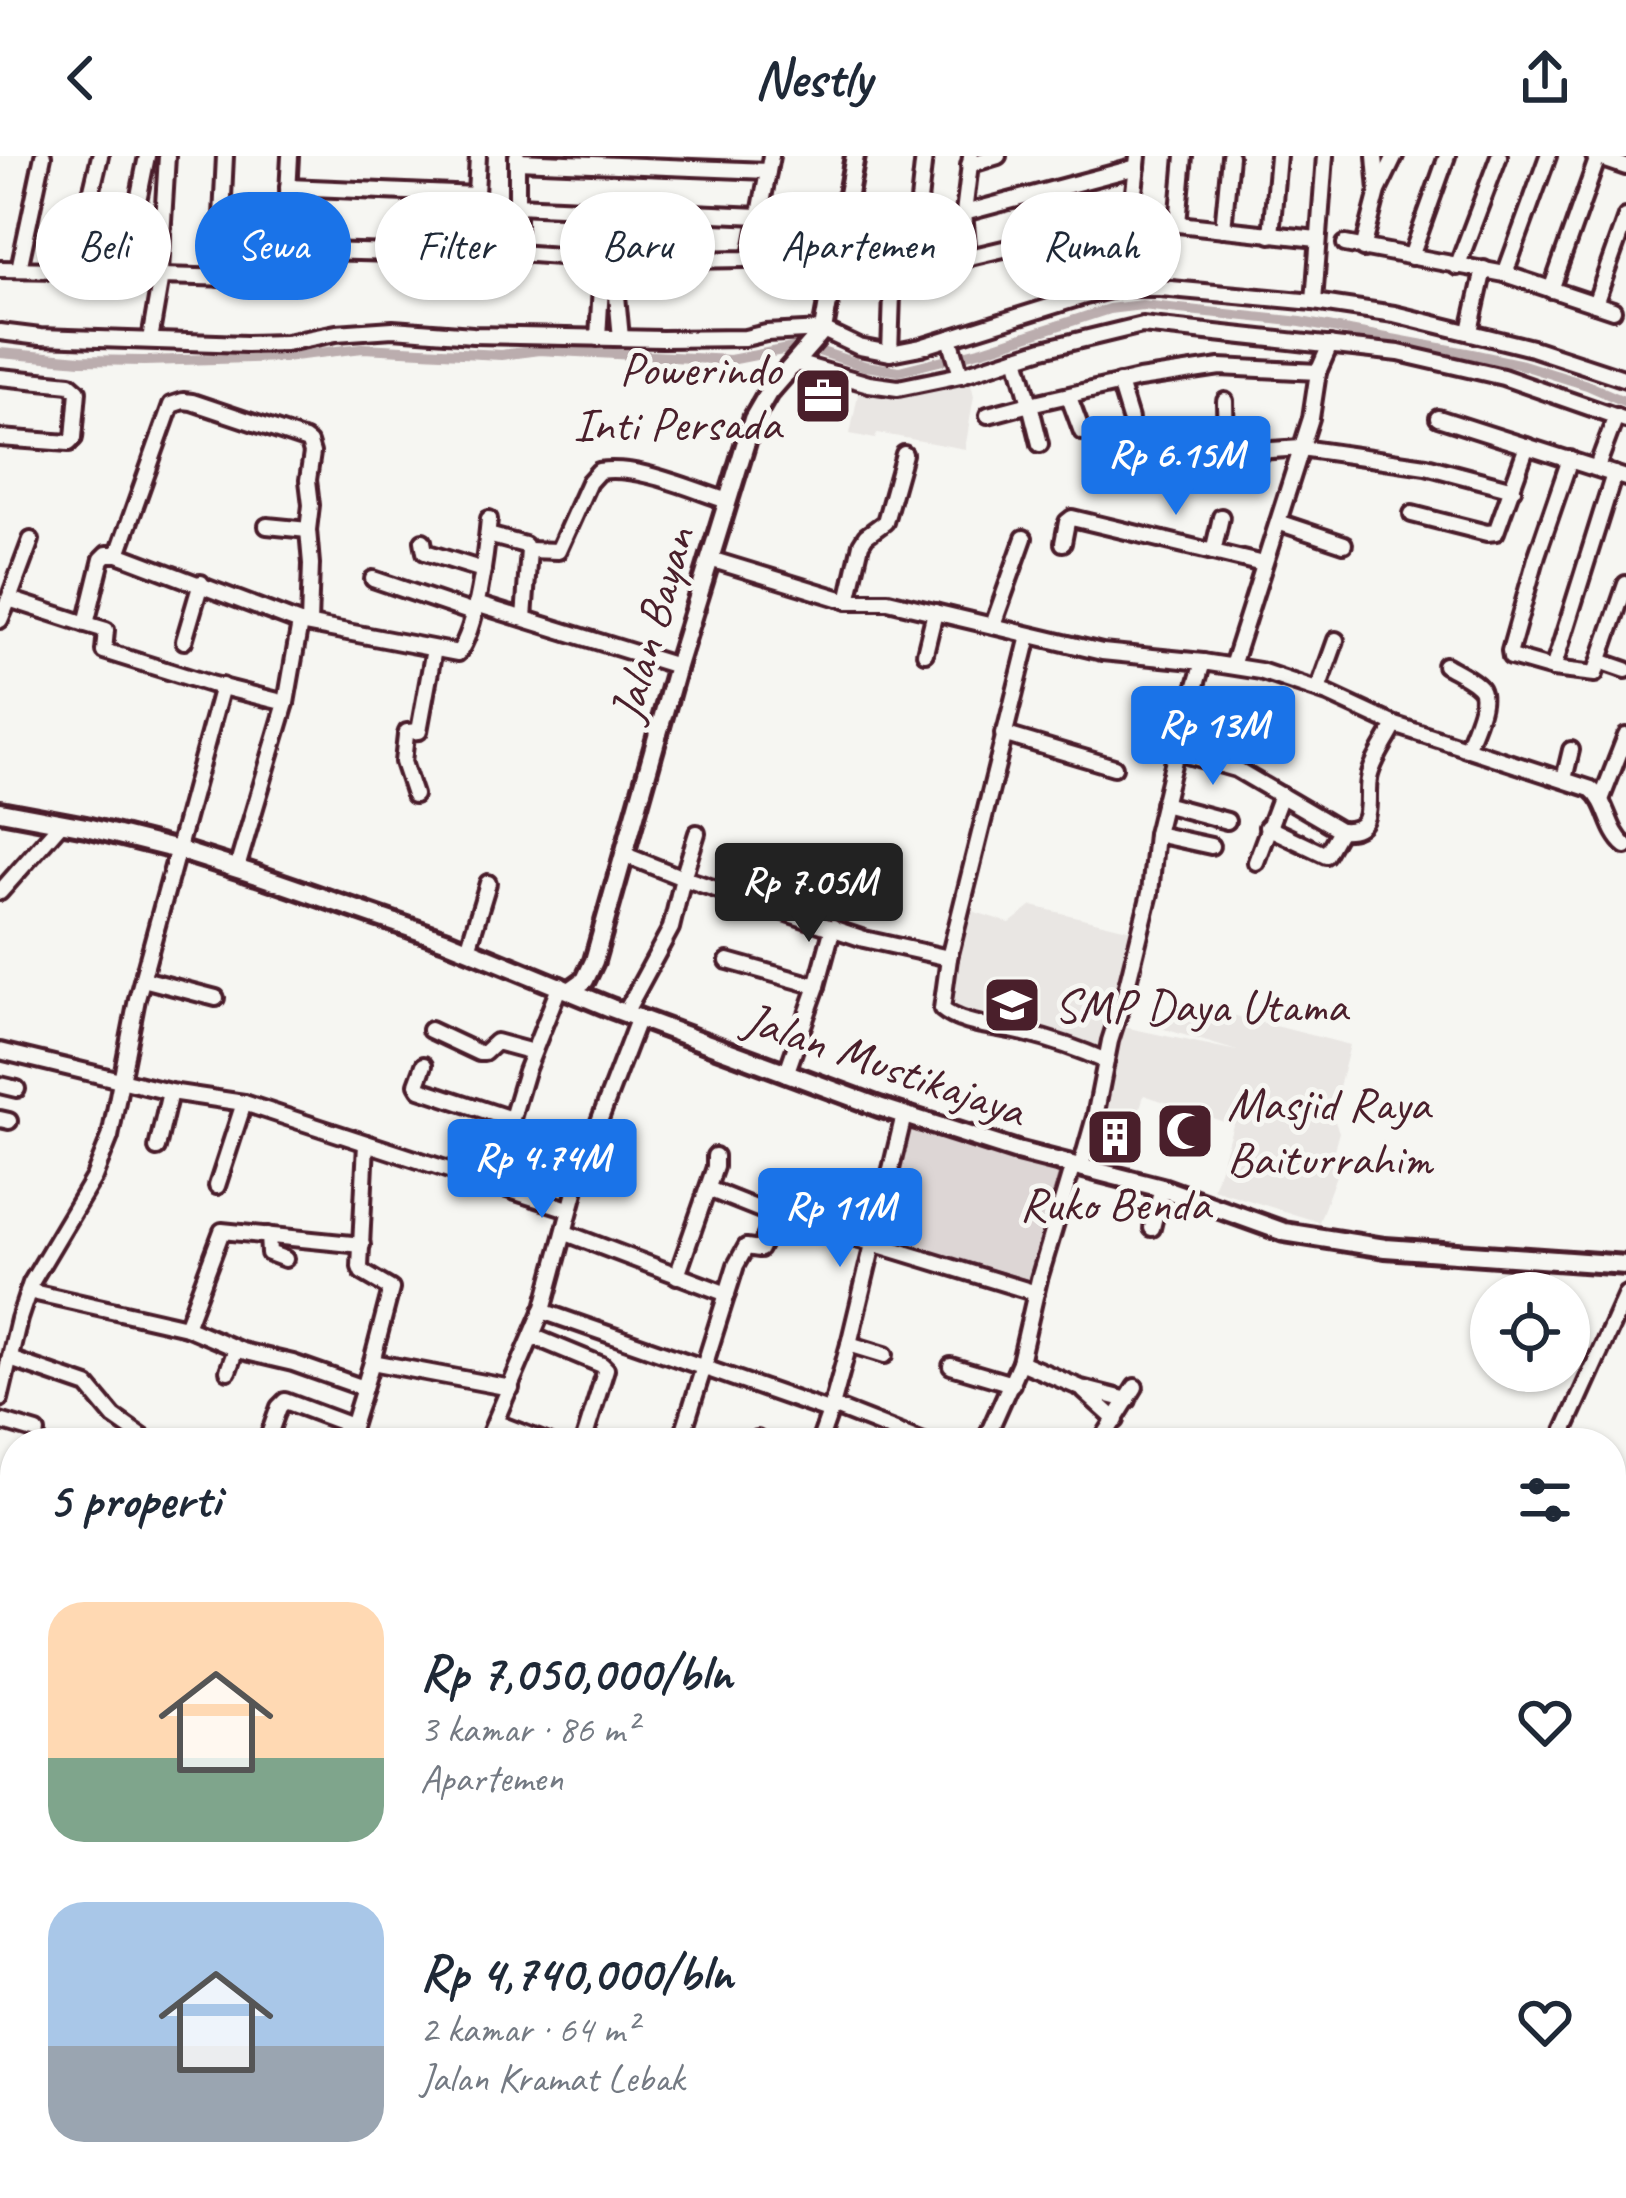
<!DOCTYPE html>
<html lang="id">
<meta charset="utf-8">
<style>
:root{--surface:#fff;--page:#f2f2f3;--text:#1f2937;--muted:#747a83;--accent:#1a73e8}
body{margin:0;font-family:Caveat,sans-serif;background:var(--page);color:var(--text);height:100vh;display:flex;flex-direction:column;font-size:45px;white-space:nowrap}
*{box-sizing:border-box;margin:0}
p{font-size:39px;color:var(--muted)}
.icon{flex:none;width:66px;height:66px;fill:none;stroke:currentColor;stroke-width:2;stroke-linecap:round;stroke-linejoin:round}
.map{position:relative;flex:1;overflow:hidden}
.drawer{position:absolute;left:0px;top:1272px;width:1626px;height:771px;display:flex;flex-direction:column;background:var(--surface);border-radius:48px 48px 0 0;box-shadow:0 3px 9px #0004}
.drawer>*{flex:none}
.top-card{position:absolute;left:36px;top:36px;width:1554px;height:108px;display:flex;gap:24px}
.fabs{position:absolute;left:1470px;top:1116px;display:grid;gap:24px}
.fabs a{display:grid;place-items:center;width:120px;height:120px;border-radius:50%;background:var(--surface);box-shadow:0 3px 9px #0004;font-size:60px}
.price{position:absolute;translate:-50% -102px;padding:0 27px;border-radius:12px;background:var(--accent);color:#fff;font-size:39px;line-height:78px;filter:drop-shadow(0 3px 6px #0008)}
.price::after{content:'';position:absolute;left:50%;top:72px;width:36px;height:27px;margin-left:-18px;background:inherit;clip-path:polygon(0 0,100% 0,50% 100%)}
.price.current{background:#222;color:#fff}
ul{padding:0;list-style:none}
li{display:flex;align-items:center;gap:36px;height:300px;padding:0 48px}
li span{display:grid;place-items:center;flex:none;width:336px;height:240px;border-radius:36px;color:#555}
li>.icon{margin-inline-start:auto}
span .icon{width:144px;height:144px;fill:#fffc;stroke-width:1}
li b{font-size:51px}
h2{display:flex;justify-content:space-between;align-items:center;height:144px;padding:0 48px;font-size:51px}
.pill{padding:0 42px;border-radius:54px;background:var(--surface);box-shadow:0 3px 9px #0004;font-size:42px;line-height:108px}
.pill.current{background:var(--accent);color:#fff}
header{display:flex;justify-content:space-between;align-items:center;height:156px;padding:0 48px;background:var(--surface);font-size:54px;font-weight:700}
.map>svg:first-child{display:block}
.built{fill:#e9e6e3}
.green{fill:#ddd6d5;stroke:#947a80;stroke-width:3}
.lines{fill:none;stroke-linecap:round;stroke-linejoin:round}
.canal{stroke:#bbadae;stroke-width:10}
.minor-casing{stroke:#4a1f2b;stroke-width:22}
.major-casing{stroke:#4a1f2b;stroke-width:26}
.minor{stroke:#f6f6f2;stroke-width:14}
.major{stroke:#f6f6f2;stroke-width:16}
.labels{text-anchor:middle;stroke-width:10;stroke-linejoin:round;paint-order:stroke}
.poi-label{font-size:48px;fill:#4a1f2b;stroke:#f6f6f2;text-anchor:start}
.street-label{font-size:48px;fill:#4a1f2b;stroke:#f6f6f2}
</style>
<header><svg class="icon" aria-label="back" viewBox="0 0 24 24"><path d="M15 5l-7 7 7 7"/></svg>Nestly<svg class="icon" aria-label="share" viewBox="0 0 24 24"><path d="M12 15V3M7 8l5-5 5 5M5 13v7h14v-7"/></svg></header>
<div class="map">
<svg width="1626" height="2042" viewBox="0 0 1626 2042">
<rect width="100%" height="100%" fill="#f6f6f2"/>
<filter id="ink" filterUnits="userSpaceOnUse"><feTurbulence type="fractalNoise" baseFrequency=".00833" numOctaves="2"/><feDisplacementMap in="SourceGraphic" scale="24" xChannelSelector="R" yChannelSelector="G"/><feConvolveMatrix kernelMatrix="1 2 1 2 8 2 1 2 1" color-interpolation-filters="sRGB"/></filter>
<g filter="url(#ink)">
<g class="built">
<polygon points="969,219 974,240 965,293 877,277 875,283 850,278 860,228 893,235"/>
<polygon points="1032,750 1136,775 1103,894 944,847 969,754 1010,767"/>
<polygon points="1173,844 1350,889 1332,958 1339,976 1330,1008 1338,1014 1319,1066 1213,1033 1233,969 1144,939 1136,965 1100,955 1119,870 1237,895 1161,872"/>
</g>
<polygon class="green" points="910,965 1062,1010 1029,1125 876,1080"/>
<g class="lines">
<polyline class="canal" points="0,197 81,204 144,205 284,201 363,192 501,199 539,194 730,204 803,190 865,210 899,215 983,194 1109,153 1142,149 1301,166 1472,198 1523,209 1587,229 1626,246"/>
<g class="minor-casing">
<g id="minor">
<polyline points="517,0 517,97 630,105 744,103 752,100 771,0"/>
<polyline points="1594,0 1626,11"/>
<polyline points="517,5 768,15"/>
<polyline points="969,9 998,0"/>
<polyline points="288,31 477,39"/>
<polyline points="1379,33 1395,0"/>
<polyline points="516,49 759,60"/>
<polyline points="964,57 1137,11"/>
<polyline points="1131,63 1138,0"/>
<polyline points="1178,68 1184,0"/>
<polyline points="1223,73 1230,0"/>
<polyline points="1271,79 1278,0"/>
<polyline points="1345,88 1505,118 1613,154"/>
<polyline points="1363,93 1378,35 1375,0"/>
<polyline points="285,94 468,99 473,94 478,0"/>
<polyline points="968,101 964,57 971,0"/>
<polyline points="1411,101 1447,0"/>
<path d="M586,102L588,119L601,130C618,129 629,124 630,105"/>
<polyline points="957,104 1131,63 1317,83"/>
<polyline points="1457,111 1499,0"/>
<polyline points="0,113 124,115 159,111"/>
<polyline points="19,113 43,0"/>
<polyline points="73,113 100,0"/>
<polyline points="124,115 147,0"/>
<polyline points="160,115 167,0"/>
<polyline points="1505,118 1548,0"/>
<polyline points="219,122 225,0"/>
<polyline points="616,129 621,182"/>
<polyline points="1551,134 1598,1"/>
<polyline points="1314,146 1325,0"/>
<polyline points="1595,148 1626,61"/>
<polyline points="1470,175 1484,113"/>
<polyline points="0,176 40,181 246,188 286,187 336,177 393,173 473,179 662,183 745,182 766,177 823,174 859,191 890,197 921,191 1081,141 1118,132 1160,132 1314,146 1394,158 1532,192 1626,223"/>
<polyline points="598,182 601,130"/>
<polyline points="950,182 961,219"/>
<polyline points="150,184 161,120 273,123 281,119 285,94 290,0"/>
<polyline points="890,197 892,138 900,116 913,100 924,0"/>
<polyline points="1017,201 1030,248 1139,223 1220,211 1318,216"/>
<polyline points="796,207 869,228 898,232 961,219 1043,193 1142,169 1399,197 1503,221 1626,264"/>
<polyline points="0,221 70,228 78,235 74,282 69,287 0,282"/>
<polyline points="1119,227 1130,263"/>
<polyline points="1069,241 1082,276"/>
<polyline points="1225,245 1226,294 1230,297 1301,292 1426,310 1513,333"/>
<polyline points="988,259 1030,248 1040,288"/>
<polyline points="1438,262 1626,322"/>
<polyline points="1570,303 1537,399 1510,495 1511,501 1553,513 1595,518 1626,428"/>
<polyline points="1597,311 1616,260"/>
<polyline points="1412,358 1487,377 1496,376 1527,290"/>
<polyline points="1278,366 1344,388"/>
<polyline points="267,370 308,374"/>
<polyline points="488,379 525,389"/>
<polyline points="423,385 425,396 483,414"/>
<polyline points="1063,387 1067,366 1072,362 1263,408"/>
<polyline points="1213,396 1221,361"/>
<path d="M118,398L300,467L458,497C477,473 486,396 489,363"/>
<polyline points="118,398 171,249 183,245 192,246 305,284 309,287 312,297 308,324 311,349 308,374 311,408 309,468"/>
<path d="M710,403L848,445H888L1102,496L1203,506L1260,515L1328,538L1395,569L1591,633C1609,647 1607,674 1626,690"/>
<polyline points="373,423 473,457"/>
<polyline points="9,443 31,384"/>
<polyline points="848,445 861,388 866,380 885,366 904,298"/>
<polyline points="476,448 677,510"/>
<path d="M524,462L529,394L558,395L589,326L599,315C639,309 690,333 728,345"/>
<polyline points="0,464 9,443 86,468 102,403 107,398 118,398"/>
<polyline points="86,468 106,474 104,495 210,528 286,547"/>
<polyline points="993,469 1024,382"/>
<path d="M1029,480L949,802L942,853C962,870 998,870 1024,877C1052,884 1079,893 1106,905"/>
<polyline points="184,485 201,427"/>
<polyline points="925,497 935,456"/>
<polyline points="1600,505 1626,514"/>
<path d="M1445,509C1455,515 1473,523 1480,532C1489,544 1471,579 1466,593"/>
<polyline points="1232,510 1311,262 1318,216 1330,189"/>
<polyline points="1553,513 1614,318"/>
<polyline points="1318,534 1336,484"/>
<polyline points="1003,578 1114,611"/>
<polyline points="1176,596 1236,613 1340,674 1326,699 1267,671"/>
<polyline points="1564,623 1571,594"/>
<polyline points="414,639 403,606 406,579 407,576 419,575 434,493"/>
<polyline points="1601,644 1626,580"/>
<polyline points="1163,648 1227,665"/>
<path d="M1340,674C1377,677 1365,644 1369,623C1372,605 1387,586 1395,569"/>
<polyline points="697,677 683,722 864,783 949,802"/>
<polyline points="1156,678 1211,690"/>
<polyline points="625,699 683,722 671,772 625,857"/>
<polyline points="1256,706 1281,639"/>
<polyline points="237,712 286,547 300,467"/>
<polyline points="0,736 61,667"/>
<polyline points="468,793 488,727"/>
<polyline points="728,805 817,830"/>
<polyline points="143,823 216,842"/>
<polyline points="430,874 479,897 484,897 496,886 533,896"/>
<polyline points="0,895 170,936 244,947 568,1053"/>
<polyline points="424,909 417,928 420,933 511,963"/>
<polyline points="786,918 817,830 833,771"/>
<polyline points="0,929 17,933"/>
<polyline points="0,963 9,965"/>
<polyline points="157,992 170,936"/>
<polyline points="1081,1010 1095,961 1110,885 1125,838 1150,737 1156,678 1176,596 1203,506"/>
<polyline points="493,1026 526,915 560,829"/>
<polyline points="217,1030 244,947"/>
<polyline points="708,1033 796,1068 872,1087 1036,1137"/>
<polyline points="1152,1072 1162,1032"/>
<polyline points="566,1077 727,1138"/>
<polyline points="268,1079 269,1097 285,1103"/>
<polyline points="677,1120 715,1011 715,1000"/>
<polyline points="28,1135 186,1171 222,1075 362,1089"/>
<polyline points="542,1155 831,1256"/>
<polyline points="186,1171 242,1195 293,1207 364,1232"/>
<polyline points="532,1180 602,1209 606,1213 583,1287"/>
<polyline points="849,1188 885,1199"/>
<polyline points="10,1203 88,1230 114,1261 151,1287"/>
<polyline points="372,1206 511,1232"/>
<polyline points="1020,1206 1081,1232 1128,1244"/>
<polyline points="951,1210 1012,1228"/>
<polyline points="228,1215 236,1193"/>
<polyline points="1084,1235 1116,1264"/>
<polyline points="0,1243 19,1163 31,1127 94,1021 110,981 137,843 222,530"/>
<polyline points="832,1250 926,1287"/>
<polyline points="0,1265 37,1276"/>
<polyline points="497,1267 549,1287"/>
<polyline points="266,1287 279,1251 285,1245 352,1270"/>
<polyline points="347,1287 372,1206 391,1133 362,1116 360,1111 366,987"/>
<polyline points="486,1287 544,1151 582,1010 639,861"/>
<polyline points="680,1287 736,1109 746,1091 760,1093 775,1060"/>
<polyline points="756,1287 757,1283"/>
<polyline points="819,1287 832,1250 849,1188 904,959"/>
<polyline points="984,1287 1020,1206 1039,1123 1073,1009"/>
<polyline points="1100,1287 1135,1231"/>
<polyline points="1559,1287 1626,1138"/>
<polyline points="1626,1349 1622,1359 1626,1365"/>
<polyline points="0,1401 15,1406"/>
<polyline points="1611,1492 1624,1465"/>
<polyline points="1611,1543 1626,1548"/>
<polyline points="0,1647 15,1651"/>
<polyline points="1611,1707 1626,1733"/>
<polyline points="1611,1807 1626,1832"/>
<polyline points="1611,1854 1626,1846"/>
<polyline points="1611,1932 1626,1924"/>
<polyline points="1611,1955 1626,1948"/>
<polyline points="1098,2028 1099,2042"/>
<polyline points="1534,2028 1540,2042"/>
<polyline points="1569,2028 1575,2042"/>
<polyline points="448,2042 460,2028"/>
<polyline points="475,2042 503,2030 523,2029 780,2042"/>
<polyline points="1264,2042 1356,2028"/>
</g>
</g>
<g class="major-casing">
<g id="major">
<polyline points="0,655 86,671 178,694 257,719 445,784 611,852 879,951 1017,995 1162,1032 1284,1076 1385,1092 1626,1109"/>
<polyline points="571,834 585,824 594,805 677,510 753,263 768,237 823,174 855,0"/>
</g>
</g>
<use href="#minor" class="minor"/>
<use href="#major" class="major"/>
</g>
</g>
<defs>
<g id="office-square" transform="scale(3)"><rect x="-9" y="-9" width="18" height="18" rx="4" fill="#4a1f2b" stroke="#f6f6f2"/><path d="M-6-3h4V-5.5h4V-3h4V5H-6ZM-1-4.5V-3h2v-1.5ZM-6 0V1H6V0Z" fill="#fff"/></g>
<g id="school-square" transform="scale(3)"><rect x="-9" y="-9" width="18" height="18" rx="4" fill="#4a1f2b" stroke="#f6f6f2"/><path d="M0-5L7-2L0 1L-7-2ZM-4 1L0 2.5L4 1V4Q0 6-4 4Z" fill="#fff"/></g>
<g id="mosque-square" transform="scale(3)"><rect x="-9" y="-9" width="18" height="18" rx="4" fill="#4a1f2b" stroke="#f6f6f2"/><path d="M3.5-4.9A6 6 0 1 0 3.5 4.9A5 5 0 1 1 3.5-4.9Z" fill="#fff"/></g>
<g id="building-square" transform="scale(3)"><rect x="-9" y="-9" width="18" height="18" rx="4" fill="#4a1f2b" stroke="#f6f6f2"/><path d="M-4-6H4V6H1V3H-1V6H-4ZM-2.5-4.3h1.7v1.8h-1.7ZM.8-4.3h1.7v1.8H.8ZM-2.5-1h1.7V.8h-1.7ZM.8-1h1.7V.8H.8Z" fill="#fff"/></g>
</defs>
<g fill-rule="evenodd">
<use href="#office-square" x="823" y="240"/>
<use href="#school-square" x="1012" y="849"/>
<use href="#mosque-square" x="1185" y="975"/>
<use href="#building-square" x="1115" y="981"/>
</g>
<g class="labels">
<g class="poi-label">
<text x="781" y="229" text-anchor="end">Powerindo<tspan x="781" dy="55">Inti Persada</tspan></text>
<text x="1054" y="866">SMP Daya Utama</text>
<text x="1227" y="964">Masjid Raya<tspan x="1227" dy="55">Baiturrahim</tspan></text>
<text x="1115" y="1064" text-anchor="middle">Ruko Benda</text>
</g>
<g class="street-label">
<text transform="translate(651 468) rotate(-74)" y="17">Jalan Bayan</text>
<text transform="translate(885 907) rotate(19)" y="17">Jalan Mustikajaya</text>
</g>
</g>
</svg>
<div class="fabs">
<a><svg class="icon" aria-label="locate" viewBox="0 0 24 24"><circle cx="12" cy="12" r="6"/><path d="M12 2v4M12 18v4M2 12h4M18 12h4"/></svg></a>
</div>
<b class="price" style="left:1176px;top:362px">Rp 6.15M</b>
<b class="price" style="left:1213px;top:632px">Rp 13M</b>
<b class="price current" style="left:809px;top:789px">Rp 7.05M</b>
<b class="price" style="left:542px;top:1065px">Rp 4.74M</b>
<b class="price" style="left:840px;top:1114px">Rp 11M</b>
<div class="top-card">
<a class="pill">Beli</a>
<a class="pill current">Sewa</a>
<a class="pill">Filter</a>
<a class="pill">Baru</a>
<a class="pill">Apartemen</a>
<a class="pill">Rumah</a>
</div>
<section class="drawer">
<h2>5 properti<svg class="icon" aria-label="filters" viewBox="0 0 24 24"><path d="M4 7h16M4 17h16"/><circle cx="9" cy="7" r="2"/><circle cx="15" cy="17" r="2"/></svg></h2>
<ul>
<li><span style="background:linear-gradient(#ffd9b3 65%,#7fa58c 0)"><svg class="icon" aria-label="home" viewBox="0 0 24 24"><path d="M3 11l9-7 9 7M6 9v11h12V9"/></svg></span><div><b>Rp 7,050,000/bln</b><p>3 kamar · 86 m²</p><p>Apartemen</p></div><svg class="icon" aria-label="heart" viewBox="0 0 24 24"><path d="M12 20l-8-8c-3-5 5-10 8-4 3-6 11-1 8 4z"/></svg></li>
<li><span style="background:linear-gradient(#a9c7e8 60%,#9aa5b1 0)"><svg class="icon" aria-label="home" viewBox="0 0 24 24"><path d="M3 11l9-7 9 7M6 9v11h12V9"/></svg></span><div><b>Rp 4,740,000/bln</b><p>2 kamar · 64 m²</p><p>Jalan Kramat Lebak</p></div><svg class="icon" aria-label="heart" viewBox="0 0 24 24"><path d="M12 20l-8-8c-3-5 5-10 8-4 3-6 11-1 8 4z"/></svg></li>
</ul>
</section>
</div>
